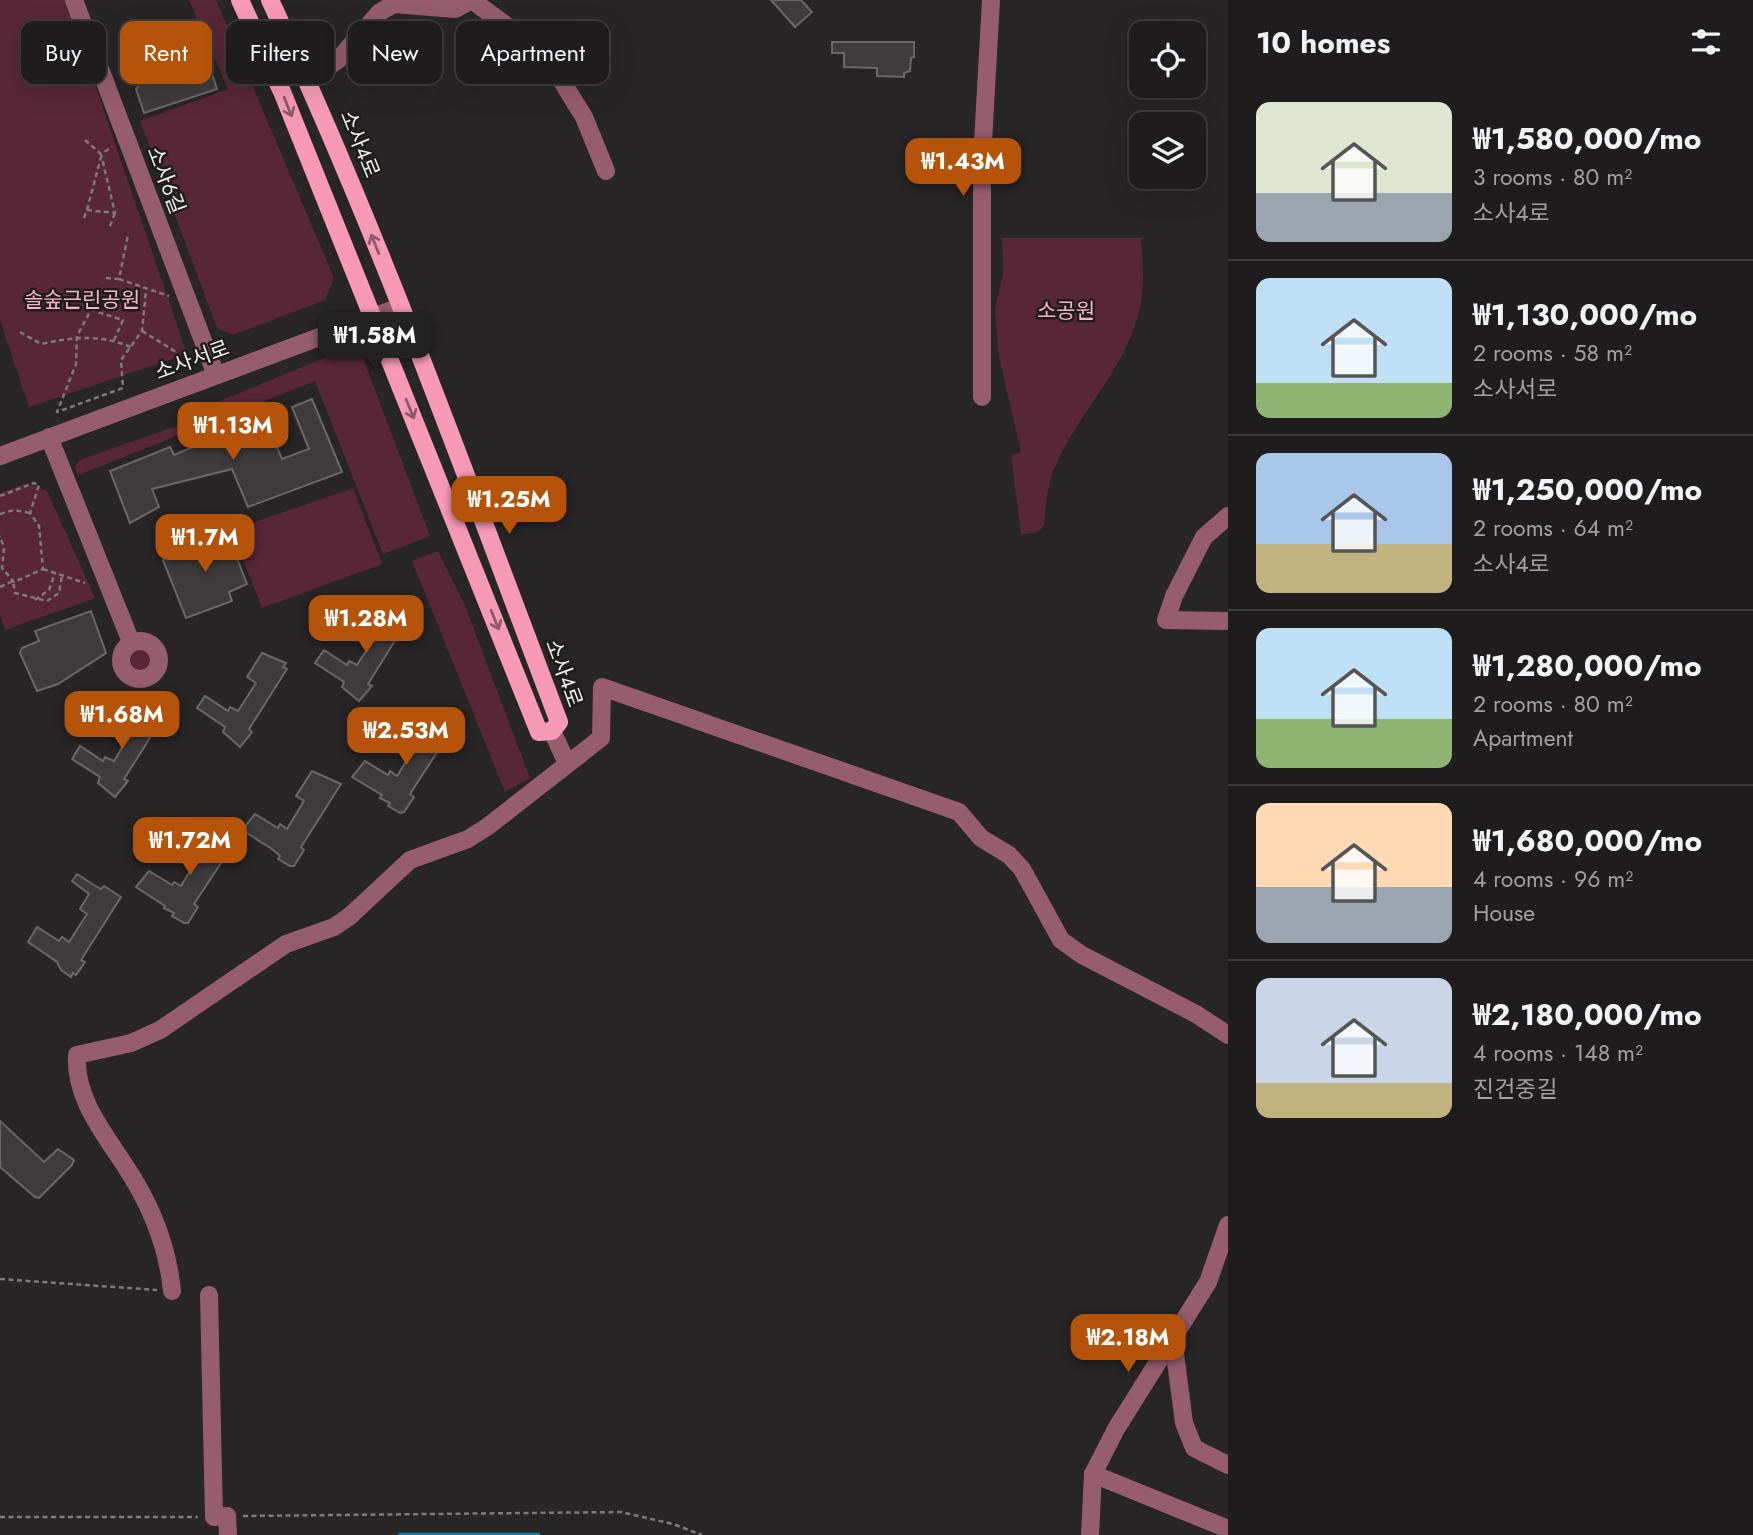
<!DOCTYPE html>
<meta charset="utf-8">
<style>
:root{--surface:#1e1c1c;--page:#262525;--text:#f1f3f6;--muted:#a1a1a3;--line:#3c3a3b;--accent:#b45309}
body{margin:0;font-family:Jost,"Noto Sans KR",sans-serif;background:var(--page);color:var(--text);height:100vh;display:flex;flex-direction:column;font-size:26px;white-space:nowrap}
*{box-sizing:border-box;margin:0}
p{font-size:23px;color:var(--muted)}
.icon{flex:none;width:38px;height:38px;fill:none;stroke:currentColor;stroke-width:2;stroke-linecap:round;stroke-linejoin:round}
.map{position:relative;flex:1;overflow:hidden}
.panel{display:flex;flex-direction:column;background:var(--surface);width:525px}
.panel>*{flex:none}
.top-card{position:absolute;left:21px;top:21px;width:665px;height:63px;display:flex;gap:14px}
.fabs{position:absolute;left:1129px;top:21px;display:grid;gap:14px}
.fabs a{display:grid;place-items:center;width:77px;height:77px;border-radius:14px;background:var(--surface);box-shadow:0 7px 28px #0002,0 0 0 2px var(--line);font-size:35px}
.price{position:absolute;translate:-50% -60px;padding:0 16px;border-radius:14px;background:var(--accent);color:#fff;font-size:23px;line-height:46px;filter:drop-shadow(0 2px 4px #0008)}
.price::after{content:'';position:absolute;left:50%;top:42px;width:21px;height:16px;margin-left:-10px;background:inherit;clip-path:polygon(0 0,100% 0,50% 100%)}
.price.active{background:#222;color:#fff}
ul{padding:0;list-style:none}
li{display:flex;align-items:center;gap:21px;height:175px;padding:0 28px}
li+li{border-top:2px solid var(--line)}
li span{display:grid;place-items:center;flex:none;width:196px;height:140px;border-radius:14px;color:#555}
li>.icon{margin-inline-start:auto}
span .icon{width:84px;height:84px;fill:#fffc;stroke-width:1}
li b{font-size:30px}
h2{display:flex;justify-content:space-between;align-items:center;height:84px;padding:0 28px;font-size:30px}
.pill{padding:0 24px;border-radius:14px;background:var(--surface);box-shadow:0 7px 28px #0002,0 0 0 2px var(--line);font-size:24px;line-height:63px}
.pill.active{background:var(--accent);color:#fff}
main{display:flex;flex:1;min-height:0}
.map>svg:first-child{display:block}
.green{fill:#572737}
.lines{fill:none;stroke-linecap:round;stroke-linejoin:round}
.stream{stroke:#157ead;stroke-width:4.5}
.building{fill:#3f3b3c;stroke:#6b6768;stroke-width:2}
.path{stroke:#7d7a7b;stroke-width:2.5;stroke-dasharray:5 3.5;stroke-linecap:butt}
.minor{stroke:#955d6e;stroke-width:18}
.major{stroke:#f89ab7;stroke-width:18}
.minor-bridge{stroke:#955d6e;stroke-width:18}
.oneway{stroke:#8c5b6a}
.labels{text-anchor:middle;stroke-width:5;stroke-linejoin:round;paint-order:stroke}
.street-label{font-size:21px;fill:#f0eeee;stroke:#1f1c1c}
.park-label{font-size:21px;fill:#f8b2c6;stroke:#1f1c1c}
</style>
<main>
<div class="map">
<svg width="1228" height="1535" viewBox="0 0 1228 1535">
<rect width="100%" height="100%" fill="#282526"/>
<g class="green">
<polygon points="0,0 66,0 187,354 29,407 0,320"/>
<polygon points="189,0 216,0 334,278 325,300 233,335 217,328 140,121 228,89"/>
<path d="M1002,238H1141C1143,263 1145,288 1139,312C1124,371 1078,413 1055,467C1047,485 1046,505 1044,525C1038,534 1031,534 1021,534L1011,455L1021,452L999,357L995,309L1003,274Z"/>
<polygon points="343,350 363,358 430,536 383,554 315,381 78,475 75,468 79,460 177,426 196,411"/>
<polygon points="28,483 47,491 95,598 5,630 0,615 0,493"/>
<polygon points="353,488 382,564 262,608 232,530"/>
<polygon points="438,551 464,603 530,778 505,792 412,561"/>
<circle cx="140" cy="660" r="11"/>
</g>
<g class="lines">
<polyline class="stream" points="400,1535 538,1535"/>
</g>
<g class="building">
<polygon points="771,0 801,0 812,12 795,27"/>
<polygon points="197,29 217,89 144,113 136,89 140,84 130,52"/>
<polygon points="832,42 914,42 914,57 911,58 910,71 904,73 904,77 877,76 877,68 844,67 844,53 832,53"/>
<polygon points="312,399 342,472 248,507 232,469 152,489 159,507 130,523 110,471 170,447 174,455 205,442 201,434 256,411 262,413 282,459 309,449 292,407"/>
<polygon points="226,531 247,584 229,592 232,601 186,618 163,560 167,553"/>
<polygon points="381,608 405,618 402,621 406,623 368,684 372,686 359,701 342,687 344,682 315,663 324,650 347,665 349,661 357,665 375,637 367,632"/>
<polygon points="91,611 106,653 58,684 37,691 20,653 22,648 39,641 35,631"/>
<polygon points="262,653 286,663 283,667 287,669 249,729 252,732 240,747 223,732 225,727 197,708 205,696 228,711 230,707 238,711 256,683 247,677"/>
<polygon points="138,704 161,713 159,717 162,719 124,779 128,781 115,797 98,783 100,777 72,759 80,746 103,761 105,757 114,761 131,733 123,727"/>
<polygon points="421,717 430,723 432,720 448,730 449,734 410,794 414,797 404,812 400,813 388,806 390,803 380,798 382,795 352,777 365,761 388,775 390,771 397,776 414,748 406,743"/>
<polygon points="312,771 341,784 301,847 304,850 294,866 290,866 278,859 280,856 272,849 242,830 255,814 278,828 280,824 287,829 304,801 296,796"/>
<polygon points="205,828 235,842 194,904 198,907 188,923 184,923 172,916 174,913 164,908 165,906 136,887 149,871 172,885 174,882 181,886 198,858 190,853"/>
<polygon points="77,874 94,885 101,889 104,886 121,897 81,960 85,962 76,975 73,973 71,977 61,970 57,962 28,942 37,927 59,941 62,937 69,942 87,914 80,909 89,894 72,881"/>
<polygon points="0,1121 44,1162 58,1149 74,1160 72,1165 39,1198 35,1197 0,1167"/>
</g>
<g class="lines">
<g class="path">
<polyline points="85,140 101,154 112,147"/>
<polyline points="87,210 101,157"/>
<polyline points="84,218 87,210 115,213 101,154"/>
<polyline points="110,226 115,213"/>
<polyline points="106,278 119,279 128,235"/>
<polyline points="119,279 169,296"/>
<polyline points="142,331 176,352"/>
<path d="M20,332L41,344C74,337 99,334 131,347"/>
<polyline points="114,340 123,320 91,310 77,336 76,364 57,412 123,388 121,360 142,331 146,290"/>
<polyline points="0,496 34,483 39,485 30,513 39,526 43,569 14,582 2,568 4,548 0,536"/>
<polyline points="0,514 14,510 30,513"/>
<polyline points="43,569 85,583"/>
<polyline points="0,587 13,581 15,593 47,601 59,593 62,576"/>
<polyline points="35,600 49,590 55,573"/>
<polyline points="0,1279 157,1290"/>
<polyline points="243,1516 621,1512 673,1524 702,1535"/>
<polyline points="0,1517 198,1517"/>
</g>
<g class="minor">
<polyline points="74,0 216,375"/>
<polyline points="473,1 545,54 584,117 606,171"/>
<polyline points="308,81 338,60 380,12 394,4 455,9 472,0"/>
<polyline points="982,397 982,160 991,0"/>
<polyline points="49,437 131,642"/>
<polyline points="0,456 400,307"/>
<polyline points="1228,516 1204,537 1174,596 1166,620 1228,621"/>
<circle cx="140" cy="660" r="19"/>
<polyline points="552,731 566,761"/>
<path d="M172,1291C168,1251 155,1215 134,1180C111,1141 74,1102 77,1055L131,1043L160,1030L286,944L334,927L350,916L410,860L468,839L487,827L601,738L602,687L959,812L981,838L1009,855L1022,869L1061,940L1082,955L1196,1014L1228,1035"/>
<polyline points="209,1295 214,1517 227,1516"/>
<polyline points="1173,1338 1184,1423 1194,1448 1228,1465"/>
<polyline points="1093,1474 1228,1529"/>
<polyline points="1090,1535 1093,1474 1116,1429 1208,1282 1228,1225"/>
</g>
<path class="major" d="M240,0L283,94L539,732L552,731L559,722C467,480 380,235 270,0"/>
<polyline class="minor-bridge" points="227,1516 228,1535"/>
</g>
<defs><path id="oneway-shaft" d="M-6 0H5M1.5-3L5.5 0L1.5 3" fill="none" stroke-width="1.6" stroke-linecap="round" stroke-linejoin="round" transform="scale(1.75)"/></defs>
<g class="oneway">
<use href="#oneway-shaft" transform="translate(288 107) rotate(68)"/>
<use href="#oneway-shaft" transform="translate(375 244) rotate(-112)"/>
<use href="#oneway-shaft" transform="translate(410 409) rotate(68)"/>
<use href="#oneway-shaft" transform="translate(495 620) rotate(68)"/>
</g>
<g class="labels">
<g class="street-label">
<text transform="translate(360 144) rotate(68)" y="7">소사4로</text>
<text transform="translate(166 180) rotate(69)" y="7">소사6길</text>
<text transform="translate(192 360) rotate(-20)" y="7">소사서로</text>
<text transform="translate(564 673) rotate(70)" y="7">소사4로</text>
</g>
<g class="park-label">
<text x="82" y="307">솔숲근린공원</text>
<text x="1066" y="318">소공원</text>
</g>
</g>
</svg>
<div class="fabs">
<a><svg class="icon" aria-label="locate" viewBox="0 0 24 24"><circle cx="12" cy="12" r="6"/><path d="M12 2v4M12 18v4M2 12h4M18 12h4"/></svg></a>
<a><svg class="icon" aria-label="layers" viewBox="0 0 24 24"><path d="M12 4l9 5-9 5-9-5zM3 14l9 5 9-5"/></svg></a>
</div>
<b class="price" style="left:963px;top:198px">₩1.43M</b>
<b class="price active" style="left:375px;top:372px">₩1.58M</b>
<b class="price" style="left:233px;top:462px">₩1.13M</b>
<b class="price" style="left:509px;top:536px">₩1.25M</b>
<b class="price" style="left:205px;top:574px">₩1.7M</b>
<b class="price" style="left:366px;top:655px">₩1.28M</b>
<b class="price" style="left:122px;top:751px">₩1.68M</b>
<b class="price" style="left:406px;top:767px">₩2.53M</b>
<b class="price" style="left:190px;top:877px">₩1.72M</b>
<b class="price" style="left:1128px;top:1374px">₩2.18M</b>
<div class="top-card">
<a class="pill">Buy</a>
<a class="pill active">Rent</a>
<a class="pill">Filters</a>
<a class="pill">New</a>
<a class="pill">Apartment</a>
</div>
</div>
<section class="panel">
<h2>10 homes<svg class="icon" aria-label="filters" viewBox="0 0 24 24"><path d="M4 7h16M4 17h16"/><circle cx="9" cy="7" r="2"/><circle cx="15" cy="17" r="2"/></svg></h2>
<ul>
<li><span style="background:linear-gradient(#dfe7d0 65%,#9aa5b1 0)"><svg class="icon" aria-label="home" viewBox="0 0 24 24"><path d="M3 11l9-7 9 7M6 9v11h12V9"/></svg></span><div><b>₩1,580,000/mo</b><p>3 rooms · 80 m²</p><p>소사4로</p></div></li>
<li><span style="background:linear-gradient(#bfe0f5 75%,#8fb573 0)"><svg class="icon" aria-label="home" viewBox="0 0 24 24"><path d="M3 11l9-7 9 7M6 9v11h12V9"/></svg></span><div><b>₩1,130,000/mo</b><p>2 rooms · 58 m²</p><p>소사서로</p></div></li>
<li><span style="background:linear-gradient(#a9c7e8 65%,#c2b280 0)"><svg class="icon" aria-label="home" viewBox="0 0 24 24"><path d="M3 11l9-7 9 7M6 9v11h12V9"/></svg></span><div><b>₩1,250,000/mo</b><p>2 rooms · 64 m²</p><p>소사4로</p></div></li>
<li><span style="background:linear-gradient(#bfe0f5 65%,#8fb573 0)"><svg class="icon" aria-label="home" viewBox="0 0 24 24"><path d="M3 11l9-7 9 7M6 9v11h12V9"/></svg></span><div><b>₩1,280,000/mo</b><p>2 rooms · 80 m²</p><p>Apartment</p></div></li>
<li><span style="background:linear-gradient(#ffd9b3 60%,#9aa5b1 0)"><svg class="icon" aria-label="home" viewBox="0 0 24 24"><path d="M3 11l9-7 9 7M6 9v11h12V9"/></svg></span><div><b>₩1,680,000/mo</b><p>4 rooms · 96 m²</p><p>House</p></div></li>
<li><span style="background:linear-gradient(#c9d6e8 75%,#c2b280 0)"><svg class="icon" aria-label="home" viewBox="0 0 24 24"><path d="M3 11l9-7 9 7M6 9v11h12V9"/></svg></span><div><b>₩2,180,000/mo</b><p>4 rooms · 148 m²</p><p>진건중길</p></div></li>
</ul>
</section>
</main>
